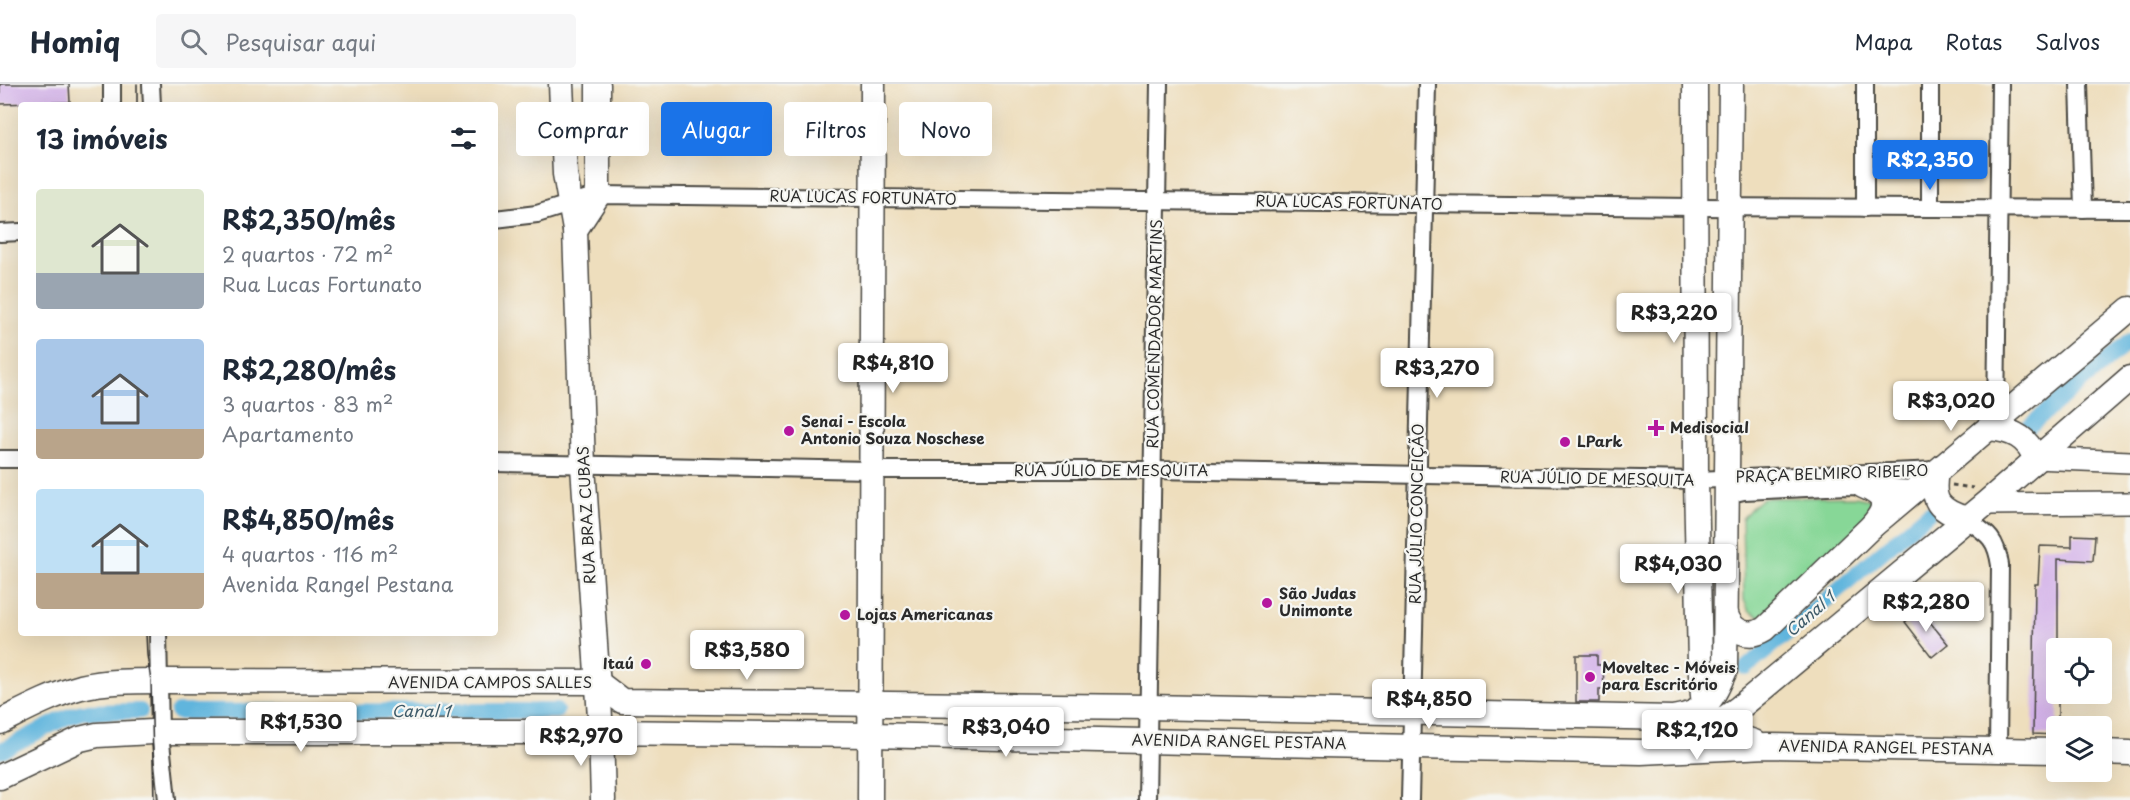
<!DOCTYPE html>
<html lang="pt">
<meta charset="utf-8">
<style>
:root{--surface:#fff;--page:#f6f6f7;--text:#1f2937;--muted:#747a83;--line:#e0e1e3;--accent:#1a73e8}
body{margin:0;font-family:"Playpen Sans",sans-serif;background:var(--page);color:var(--text);height:100vh;display:flex;flex-direction:column;font-size:22px;white-space:nowrap}
*{box-sizing:border-box;margin:0}
p{font-size:20px;color:var(--muted)}
.icon{flex:none;width:33px;height:33px;fill:none;stroke:currentColor;stroke-width:2;stroke-linecap:round;stroke-linejoin:round}
.map{position:relative;flex:1;overflow:hidden}
.side{position:absolute;left:18px;top:18px;width:480px;height:534px;display:flex;flex-direction:column;background:var(--surface);border-radius:6px;box-shadow:0 6px 24px #0002}
.side>*{flex:none}
.guide{position:absolute;left:516px;top:18px;width:570px;height:54px;display:flex;gap:12px}
.fabs{position:absolute;left:2046px;top:554px;display:grid;gap:12px}
.fabs a{display:grid;place-items:center;width:66px;height:66px;border-radius:6px;background:var(--surface);box-shadow:0 6px 24px #0002;font-size:30px}
.price{position:absolute;translate:-50% -51px;padding:0 14px;border-radius:6px;background:#fff;color:#222;font-size:20px;line-height:39px;filter:drop-shadow(0 2px 3px #0008)}
.price::after{content:'';position:absolute;left:50%;top:36px;width:18px;height:14px;margin-left:-9px;background:inherit;clip-path:polygon(0 0,100% 0,50% 100%)}
.price.current{background:var(--accent);color:#fff}
ul{padding:0;list-style:none}
li{display:flex;align-items:center;gap:18px;height:150px;padding:0 18px}
li span{display:grid;place-items:center;flex:none;width:168px;height:120px;border-radius:6px;color:#555}
li>.icon{margin-inline-start:auto}
span .icon{width:72px;height:72px;fill:#fffc;stroke-width:1}
li b{font-size:26px}
h2{display:flex;justify-content:space-between;align-items:center;height:72px;padding:0 18px;font-size:26px}
.pill{padding:0 21px;border-radius:6px;background:var(--surface);box-shadow:0 6px 24px #0002;font-size:21px;line-height:54px}
.pill.current{background:var(--accent);color:#fff}
header{display:flex;align-items:center;gap:36px;box-sizing:border-box;height:84px;padding:0 30px;background:var(--surface);border-bottom:2px solid var(--line)}
header strong{font-size:28px}
nav{display:flex;gap:33px;margin-inline-start:auto;font-size:21px}
.search{width:420px;height:54px;background:var(--page);display:flex;align-items:center;gap:15px;box-sizing:border-box;padding:0 21px;border-radius:6px;color:var(--muted);font-size:22px}
.map>svg:first-child{display:block}
.green{fill:#87d797;stroke:#598161;stroke-width:1.5}
.lines{fill:none;stroke-linecap:round;stroke-linejoin:round}
.canal{stroke:#60b5dd;stroke-width:16}
.building{fill:#d4b3e9}
.minor-casing{stroke:#484641;stroke-width:20}
.tertiary-casing{stroke:#484641;stroke-width:24}
.secondary-casing{stroke:#484641;stroke-width:27}
.path{stroke:#484641;stroke-width:3;stroke-dasharray:4.5 4.5;stroke-linecap:butt}
.minor{stroke:#fff;stroke-width:16}
.tertiary{stroke:#fff;stroke-width:21}
.secondary{stroke:#fff;stroke-width:24}
.tram{stroke:#2b2b2b;stroke-width:1.5}
.poi-dot{fill:#b5179e;stroke:#f6f6f2;stroke-width:2}
.labels{text-anchor:middle;stroke-width:4.5;stroke-linejoin:round;paint-order:stroke}
.street-label{font-size:15px;fill:#2b2b2b;stroke:#f6f6f2}
.poi-label{font-size:15px;font-weight:bold;fill:#2b2b2b;stroke:#f6f6f2;text-anchor:start}
.water-label{font-size:16px;font-style:italic;fill:#3e5b69;stroke:#f6f6f2}
</style>
<header>
<strong>Homiq</strong>
<div class="search"><svg class="icon" aria-label="search" viewBox="0 0 24 24"><circle cx="10" cy="10" r="6"/><path d="M15 15l6 6"/></svg>Pesquisar aqui</div>
<nav><a>Mapa</a><a>Rotas</a><a>Salvos</a></nav>
</header>
<div class="map">
<svg width="2130" height="716" viewBox="0 0 2130 716">
<rect width="100%" height="100%" fill="#f6f6f2"/>
<filter id="ink" filterUnits="userSpaceOnUse"><feTurbulence type="fractalNoise" baseFrequency=".0167" numOctaves="2"/><feDisplacementMap in="SourceGraphic" scale="12" xChannelSelector="R" yChannelSelector="G"/><feConvolveMatrix kernelMatrix="1 2 1 2 8 2 1 2 1" color-interpolation-filters="sRGB"/></filter>
<filter id="wash" filterUnits="userSpaceOnUse"><feTurbulence type="fractalNoise" baseFrequency=".008" numOctaves="4" result="noise"/><feDisplacementMap in="SourceGraphic" scale="24" xChannelSelector="R" yChannelSelector="G"/><feGaussianBlur stdDeviation="1.35" result="paint"/><feColorMatrix in="noise" values="0 0 0 0 0 0 0 0 0 0 0 0 0 0 0 0 0 1.4 0 .05"/><feComposite in="paint" operator="in"/></filter>
<g filter="url(#wash)">
<rect width="100%" height="100%" fill="#eedebd"/>
<polygon class="green" points="1855,413 1871,416 1878,426 1764,535 1749,527 1744,516 1742,435 1752,423 1763,414"/>
<g class="lines">
<g class="canal">
<polyline points="2028,343 2130,257"/>
<polyline points="1746,584 1928,429"/>
<polyline points="178,628 556,627"/>
<polyline points="0,667 67,633 83,628 140,627"/>
</g>
</g>
<g id="blocks">
<g class="building">
<polygon points="0,0 69,0 70,18 0,20"/>
<polygon points="2072,451 2095,452 2093,477 2058,475 2058,642 2056,651 2033,650 2035,500 2038,500 2040,462 2072,463"/>
<polygon points="1920,526 1948,560 1932,573 1905,538"/>
<polygon points="1576,571 1597,571 1597,581 1603,581 1604,605 1599,605 1599,618 1576,618"/>
</g>
</g>
</g>
<g filter="url(#ink)">
<use href="#blocks" fill-opacity="0" stroke="#484641" stroke-width="1.5"/>
<g class="lines">
<g class="minor-casing">
<g id="minor">
<polyline points="112,0 112,21"/>
<polyline points="151,0 152,21"/>
<polyline points="1865,0 1865,124"/>
<polyline points="2079,0 2083,125"/>
<polyline points="1930,124 1930,0"/>
<polyline points="495,135 537,130 598,111 1694,123 2130,125"/>
<polyline points="0,149 21,148"/>
<polyline points="1996,337 2000,0"/>
<polyline points="0,375 21,375"/>
<polyline points="495,379 871,386 1152,386 1696,396 1938,386"/>
<polyline points="1726,411 1744,407 1847,402 1916,405"/>
<path d="M1966,435C1988,450 1996,454 2000,481L1998,665"/>
<polyline points="158,549 160,649 167,716"/>
<polyline points="1147,716 1159,0"/>
<polyline points="1410,716 1427,0"/>
</g>
</g>
<g class="tertiary-casing">
<g id="tertiary">
<polyline points="2035,374 2130,378"/>
<polyline points="1985,420 2130,419"/>
</g>
</g>
<g class="secondary-casing">
<g id="secondary">
<polyline points="561,0 565,90 575,146 583,382 601,648 603,716"/>
<polyline points="1695,0 1696,396 1700,580 1704,622 1709,634 1724,648 1754,658"/>
<polyline points="575,146 598,111 598,0"/>
<path d="M1990,344C2011,346 2028,353 2035,374"/>
<path d="M1936,388C1931,417 1938,426 1966,435"/>
<path d="M1863,402C1888,412 1888,423 1872,442"/>
<path d="M1726,530C1731,548 1749,555 1765,545L1871,443L2130,225"/>
<path d="M0,638C26,625 52,611 81,603C106,597 133,597 159,597L597,598L622,617L1148,623L1673,634C1706,630 1713,614 1725,586L1731,0"/>
<polyline points="1703,650 1739,624 1985,420 2130,294"/>
<polyline points="2102,668 2130,669"/>
<polyline points="0,693 80,655 97,651 152,648 601,648 871,651 1641,668 1767,662 2056,667"/>
<polyline points="870,716 873,0"/>
</g>
</g>
<polyline class="path" points="1952,401 1973,404"/>
<use href="#minor" class="minor"/>
<use href="#tertiary" class="tertiary"/>
<use href="#secondary" class="secondary"/>
<g class="tram">
<polyline points="137,0 137,21"/>
<polyline points="146,549 147,571 151,597 154,716"/>
</g>
</g>
</g>
<g class="poi-dot">
<path d="M1653 335h6v6h6v6h-6v6h-6v-6h-6v-6h6z"/>
<circle cx="789" cy="347" r="6"/>
<circle cx="1565" cy="358" r="6"/>
<circle cx="1267" cy="519" r="6"/>
<circle cx="845" cy="531" r="6"/>
<circle cx="646" cy="580" r="6"/>
<circle cx="1590" cy="593" r="6"/>
</g>
<g class="labels">
<g class="street-label">
<text transform="translate(863 114) rotate(1)" y="5">RUA LUCAS FORTUNATO</text>
<text transform="translate(1349 119) rotate(1)" y="5">RUA LUCAS FORTUNATO</text>
<text transform="translate(1155 250) rotate(-89)" y="5">RUA COMENDADOR MARTINS</text>
<text x="1111" y="392">RUA JÚLIO DE MESQUITA</text>
<text transform="translate(1832 390) rotate(-2)" y="5">PRAÇA BELMIRO RIBEIRO</text>
<text transform="translate(1597 395) rotate(1)" y="5">RUA JÚLIO DE MESQUITA</text>
<text transform="translate(1417 430) rotate(-89)" y="5">RUA JÚLIO CONCEIÇÃO</text>
<text transform="translate(587 431) rotate(-93)" y="5">RUA BRAZ CUBAS</text>
<text x="490" y="604">AVENIDA CAMPOS SALLES</text>
<text transform="translate(1239 658) rotate(1)" y="5">AVENIDA RANGEL PESTANA</text>
<text transform="translate(1886 664) rotate(1)" y="5">AVENIDA RANGEL PESTANA</text>
</g>
<g class="poi-label">
<text x="801" y="343">Senai - Escola<tspan x="801" dy="17">Antonio Souza Noschese</tspan></text>
<text x="1670" y="349">Medisocial</text>
<text x="1577" y="363">LPark</text>
<text x="1279" y="515">São Judas<tspan x="1279" dy="17">Unimonte</tspan></text>
<text x="857" y="536">Lojas Americanas</text>
<text x="634" y="585" text-anchor="end">Itaú</text>
<text x="1602" y="589">Moveltec - Móveis<tspan x="1602" dy="17">para Escritório</tspan></text>
</g>
<g class="water-label">
<text transform="translate(1810 530) rotate(-41)" y="6">Canal 1</text>
<text x="421" y="633">Canal 1</text>
</g>
</g>
</svg>
<div class="fabs">
<a><svg class="icon" aria-label="locate" viewBox="0 0 24 24"><circle cx="12" cy="12" r="6"/><path d="M12 2v4M12 18v4M2 12h4M18 12h4"/></svg></a>
<a><svg class="icon" aria-label="layers" viewBox="0 0 24 24"><path d="M12 4l9 5-9 5-9-5zM3 14l9 5 9-5"/></svg></a>
</div>
<b class="price current" style="left:1930px;top:107px">R$2,350</b>
<b class="price" style="left:1674px;top:260px">R$3,220</b>
<b class="price" style="left:893px;top:310px">R$4,810</b>
<b class="price" style="left:1437px;top:315px">R$3,270</b>
<b class="price" style="left:1951px;top:348px">R$3,020</b>
<b class="price" style="left:1678px;top:511px">R$4,030</b>
<b class="price" style="left:1926px;top:549px">R$2,280</b>
<b class="price" style="left:747px;top:597px">R$3,580</b>
<b class="price" style="left:1429px;top:646px">R$4,850</b>
<b class="price" style="left:301px;top:669px">R$1,530</b>
<b class="price" style="left:1006px;top:674px">R$3,040</b>
<b class="price" style="left:1697px;top:677px">R$2,120</b>
<b class="price" style="left:581px;top:683px">R$2,970</b>
<div class="guide">
<a class="pill">Comprar</a>
<a class="pill current">Alugar</a>
<a class="pill">Filtros</a>
<a class="pill">Novo</a>
</div>
<section class="side">
<h2>13 imóveis<svg class="icon" aria-label="filters" viewBox="0 0 24 24"><path d="M4 7h16M4 17h16"/><circle cx="9" cy="7" r="2"/><circle cx="15" cy="17" r="2"/></svg></h2>
<ul>
<li><span style="background:linear-gradient(#dfe7d0 70%,#9aa5b1 0)"><svg class="icon" aria-label="home" viewBox="0 0 24 24"><path d="M3 11l9-7 9 7M6 9v11h12V9"/></svg></span><div><b>R$2,350/mês</b><p>2 quartos · 72 m²</p><p>Rua Lucas Fortunato</p></div></li>
<li><span style="background:linear-gradient(#a9c7e8 75%,#b9a48a 0)"><svg class="icon" aria-label="home" viewBox="0 0 24 24"><path d="M3 11l9-7 9 7M6 9v11h12V9"/></svg></span><div><b>R$2,280/mês</b><p>3 quartos · 83 m²</p><p>Apartamento</p></div></li>
<li><span style="background:linear-gradient(#bfe0f5 70%,#b9a48a 0)"><svg class="icon" aria-label="home" viewBox="0 0 24 24"><path d="M3 11l9-7 9 7M6 9v11h12V9"/></svg></span><div><b>R$4,850/mês</b><p>4 quartos · 116 m²</p><p>Avenida Rangel Pestana</p></div></li>
</ul>
</section>
</div>
